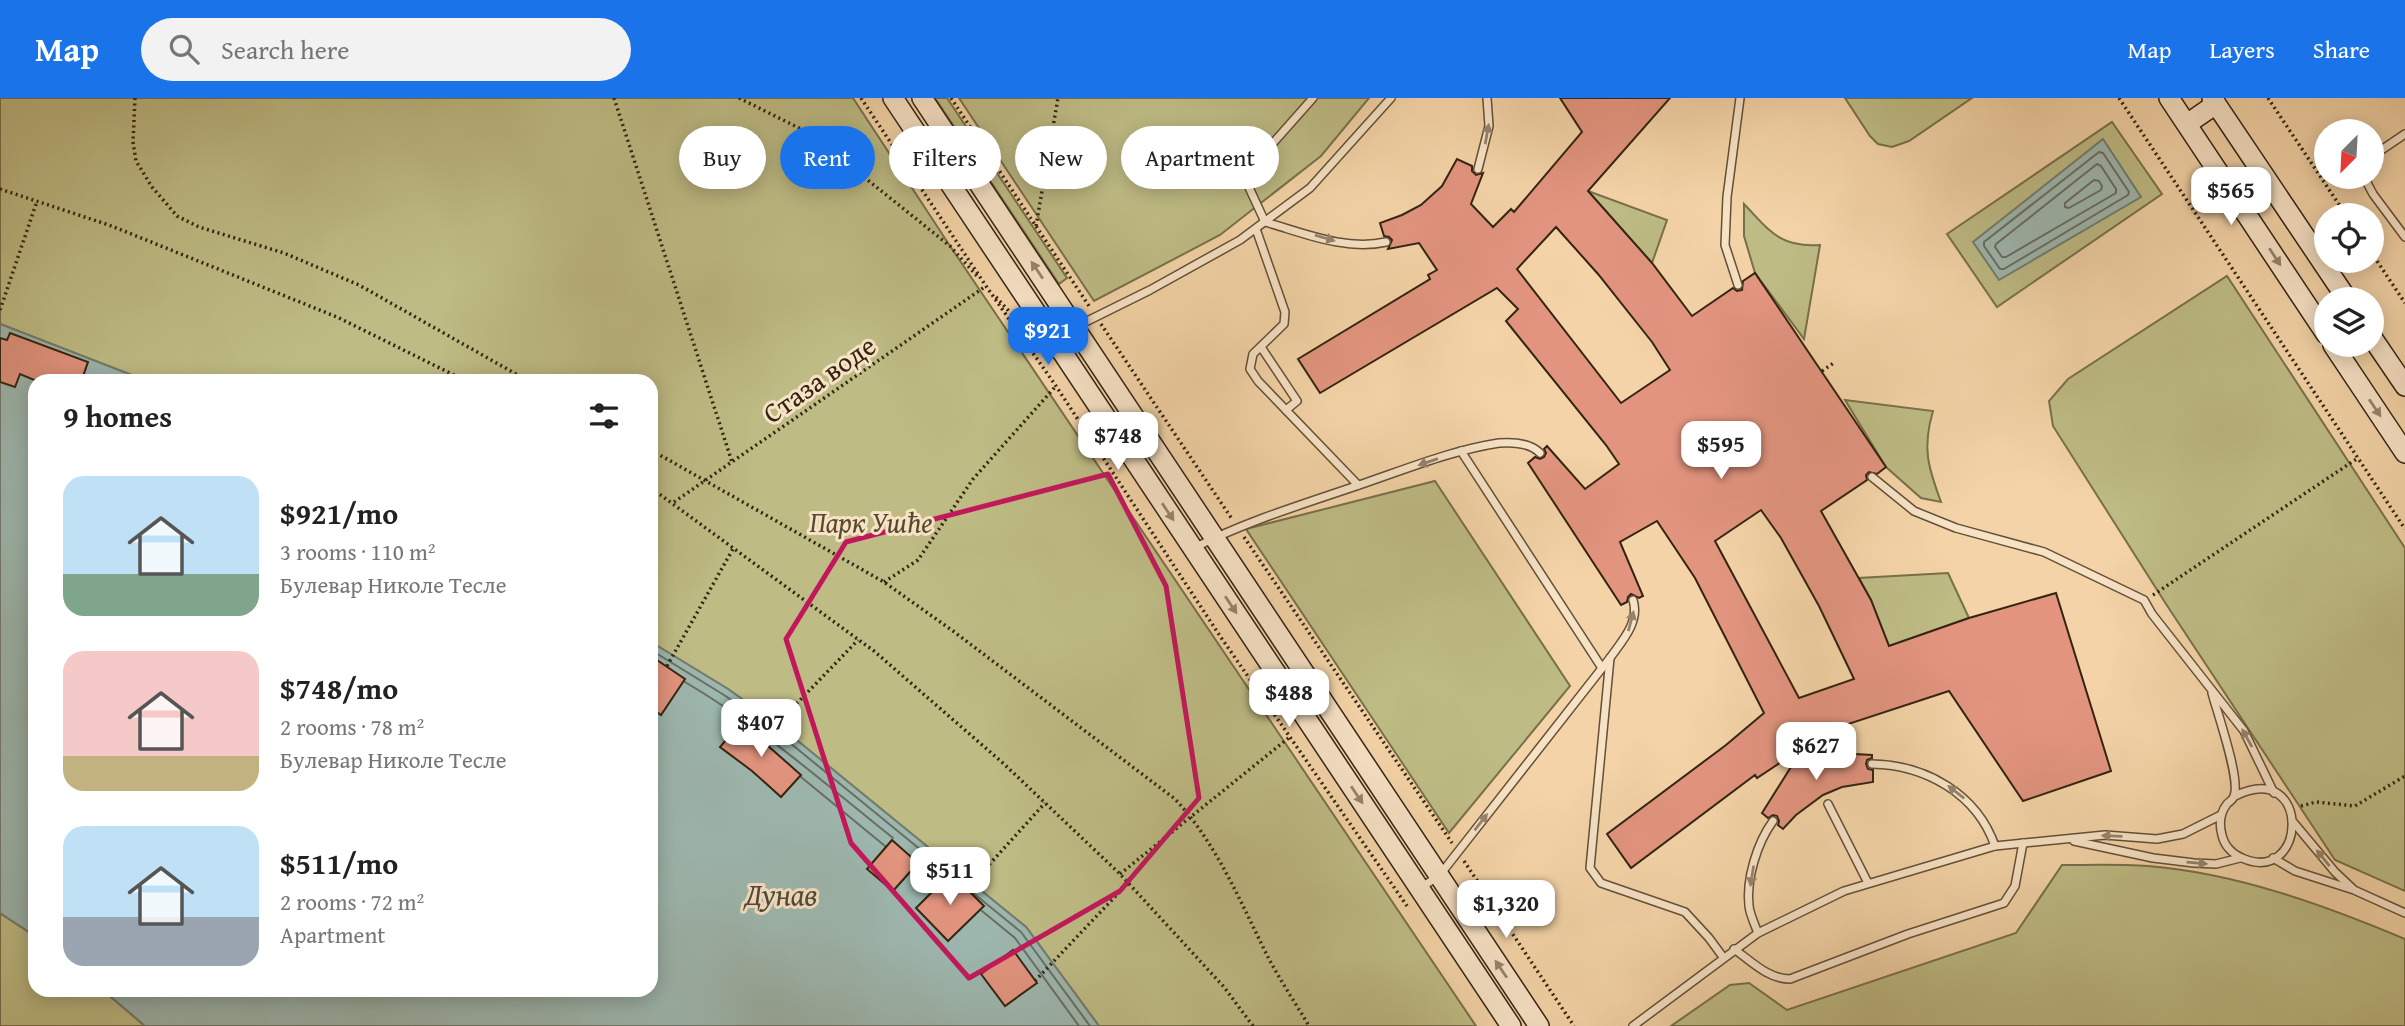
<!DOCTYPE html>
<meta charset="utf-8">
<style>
:root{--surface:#fff;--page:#f2f2f2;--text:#222;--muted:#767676;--accent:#1a73e8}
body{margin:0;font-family:"Gentium Book Plus",serif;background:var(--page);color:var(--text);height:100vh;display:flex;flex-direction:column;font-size:26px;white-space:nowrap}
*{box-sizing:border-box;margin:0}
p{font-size:23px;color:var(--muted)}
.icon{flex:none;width:38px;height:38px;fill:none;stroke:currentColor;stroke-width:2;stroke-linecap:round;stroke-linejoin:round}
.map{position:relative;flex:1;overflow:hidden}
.panel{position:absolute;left:28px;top:276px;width:630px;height:623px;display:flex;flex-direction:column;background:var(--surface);border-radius:21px;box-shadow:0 4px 18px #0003}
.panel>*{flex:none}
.banner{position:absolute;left:679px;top:28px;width:665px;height:63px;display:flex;gap:14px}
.needle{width:46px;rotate:204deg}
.controls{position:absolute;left:2314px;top:21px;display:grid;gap:14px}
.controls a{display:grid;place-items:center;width:70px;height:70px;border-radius:50%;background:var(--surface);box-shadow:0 4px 18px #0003;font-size:35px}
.price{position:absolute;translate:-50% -60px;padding:0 16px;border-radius:14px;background:#fff;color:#222;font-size:23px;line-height:46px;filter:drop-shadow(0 2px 4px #0008)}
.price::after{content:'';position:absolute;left:50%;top:42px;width:21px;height:16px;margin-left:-10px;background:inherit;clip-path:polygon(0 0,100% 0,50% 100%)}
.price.current{background:var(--accent);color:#fff}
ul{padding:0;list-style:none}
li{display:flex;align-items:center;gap:21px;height:175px;padding:0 35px}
li span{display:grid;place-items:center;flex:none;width:196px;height:140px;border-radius:21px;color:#555}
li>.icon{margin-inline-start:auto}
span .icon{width:84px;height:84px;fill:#fffc;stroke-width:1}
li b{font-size:30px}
h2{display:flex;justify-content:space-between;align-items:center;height:84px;padding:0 35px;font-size:30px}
.tag{padding:0 24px;border-radius:32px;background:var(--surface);box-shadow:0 4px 18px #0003;font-size:24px;line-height:63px}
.tag.current{background:var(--accent);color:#fff}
header{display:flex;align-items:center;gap:42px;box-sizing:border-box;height:98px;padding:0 35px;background:var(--accent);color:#fff}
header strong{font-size:33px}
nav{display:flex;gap:38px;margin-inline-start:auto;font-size:24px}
.search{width:490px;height:63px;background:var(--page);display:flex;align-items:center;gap:18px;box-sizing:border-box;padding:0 24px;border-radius:38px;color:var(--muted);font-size:26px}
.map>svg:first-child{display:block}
.green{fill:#bebb84;stroke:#78704a;stroke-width:2}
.water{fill:#9db7af;stroke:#737c70;stroke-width:2}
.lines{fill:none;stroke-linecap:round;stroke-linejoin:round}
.shore{stroke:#686e60;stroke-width:2}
.building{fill:#e2947f;stroke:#332411;stroke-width:2;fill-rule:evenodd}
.lane-casing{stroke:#635036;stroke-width:10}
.secondary-casing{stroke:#332411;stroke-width:22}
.path{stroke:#332411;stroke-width:3.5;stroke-dasharray:2 3.5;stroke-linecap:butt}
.lane{stroke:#f7e2c6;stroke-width:7}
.secondary{stroke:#f7e2c6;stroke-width:19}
.oneway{fill:#95836c}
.marked{fill:none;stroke:#c2185b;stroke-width:5;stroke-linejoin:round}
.labels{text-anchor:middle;stroke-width:6;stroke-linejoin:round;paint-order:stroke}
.street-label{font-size:28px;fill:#332411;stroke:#f7e2c6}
.park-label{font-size:28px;font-style:italic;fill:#564a2e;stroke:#f7e2c6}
.water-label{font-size:30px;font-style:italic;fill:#4e4938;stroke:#f7e2c6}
</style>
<header>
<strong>Map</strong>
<div class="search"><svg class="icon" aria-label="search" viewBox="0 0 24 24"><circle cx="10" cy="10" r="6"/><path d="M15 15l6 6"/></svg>Search here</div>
<nav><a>Map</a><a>Layers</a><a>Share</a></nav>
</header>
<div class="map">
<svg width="2405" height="928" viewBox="0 0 2405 928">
<rect width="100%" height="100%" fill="#f3d3a7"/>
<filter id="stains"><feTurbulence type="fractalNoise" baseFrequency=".00286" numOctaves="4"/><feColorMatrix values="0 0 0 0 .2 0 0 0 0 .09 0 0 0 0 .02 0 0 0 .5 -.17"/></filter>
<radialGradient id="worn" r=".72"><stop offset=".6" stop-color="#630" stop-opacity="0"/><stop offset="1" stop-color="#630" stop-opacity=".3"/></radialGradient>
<g class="green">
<polygon points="0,0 853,0 950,148 1476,928 1099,928 1026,829 777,626 728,591 651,544 651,284 147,283 0,226"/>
<polygon points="935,0 947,0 1067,180 1059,186"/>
<polygon points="959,0 1369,0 1321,58 1220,137 1094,203"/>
<polygon points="1845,0 1972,0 1909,43 1892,49 1878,46 1870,38"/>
<polygon points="2112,24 2162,96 1997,209 1947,136"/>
<polygon points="1588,93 1667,122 1652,165"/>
<path d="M1744,106C1770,133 1780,150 1820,147L1804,241L1755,175L1744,138Z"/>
<polygon points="2227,178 2405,450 2405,793 2335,762 2166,506 2053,328 2049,303 2068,281"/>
<path d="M1845,302L1933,313C1922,350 1928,369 1941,404L1921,400L1886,369Z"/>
<polygon points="1435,383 1570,588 1449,735 1246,431"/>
<polygon points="1948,475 1969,520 1889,548 1871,502 1859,480"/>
<path d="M2062,767C2090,767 2119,766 2148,768C2236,775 2324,807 2405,841V928H1671L1730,887L1749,885L1787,912L2016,835Z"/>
<polygon points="0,815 35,838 35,892 104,893 145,928 0,928"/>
</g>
<g class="water">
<polygon points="2103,41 2141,99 1999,182 1973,144"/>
<polygon points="0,226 147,283 35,284 35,838 0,815"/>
<polygon points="651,544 728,591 777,626 1026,829 1099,928 145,928 104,893 651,892"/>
</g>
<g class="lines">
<g class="shore">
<polygon points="2099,54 2103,55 2129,94 2128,97 2004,171 2000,171 1984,148 1984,144"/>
<polygon points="2097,66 2101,68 2116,91 2116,95 2006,159 2002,159 1995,149 1996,146"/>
<polygon points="2094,82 2099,83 2102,88 2101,92 2069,110 2065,109 2065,105"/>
<polyline points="651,552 724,597 773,631 949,775"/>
<path d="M685,584C760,628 825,686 893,740"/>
<polyline points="801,679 885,748"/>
<polyline points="973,795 1021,834 1090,928"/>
<polyline points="982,813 1015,840 1079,928"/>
</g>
</g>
<g class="building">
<path d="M1560,0H1670L1588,93L1652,165L1692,218L1733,190L1737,193L1742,192L1743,183L1755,175L1886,369L1877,376L1869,374L1866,377L1867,382L1821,413L1871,502L1889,548L1969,520L2056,495L2111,673L2023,703L1949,593L1848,626L1850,631L1793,653H1798L1757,680L1755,677L1631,770L1607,736L1726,647L1764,615L1695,480L1657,423L1620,444L1643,498L1639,500L1631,496L1628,499L1627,504L1621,507L1528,365L1535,359L1540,361L1544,359L1546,355L1544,351L1547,348L1585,391L1619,366L1606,347L1506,223L1518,211L1497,190L1320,295L1298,261L1430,181L1428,177L1437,172L1419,145L1388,151L1392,142L1389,139L1384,138L1380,125L1402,117L1421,107L1442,88L1457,61L1472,68V73L1476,77L1483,75L1471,106L1493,129L1511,111L1514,114L1582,34ZM1556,129L1598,176L1652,244L1670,272L1621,305L1517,171ZM1761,412L1781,440L1819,508L1854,581L1799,600L1715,443Z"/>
<polygon points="10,235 88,264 81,284 39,284 20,276 15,289 0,284 0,240 7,242"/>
<polygon points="651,558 685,581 661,617 651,610"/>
<polygon points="741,624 801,677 781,699 752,673 720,649"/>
<polygon points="1801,653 1872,657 1872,660 1867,662 1866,666 1868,671 1873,672 1873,684 1842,689 1823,697 1796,717 1783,731 1778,727 1779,723 1777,718 1773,717 1768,720 1762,715"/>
<polygon points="892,742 918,765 893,793 867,771"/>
<polygon points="951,775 984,808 948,843 916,810"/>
<polygon points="1013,852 1037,885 1005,908 981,876"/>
</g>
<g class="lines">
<g class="lane-casing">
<g id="lane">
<path d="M1313,0L1251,70L1246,83L1265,124C1304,135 1345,153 1386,144"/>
<polyline points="2371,59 2405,36"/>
<polyline points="1478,71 1489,28 1487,0"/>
<polyline points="2364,79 2373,96 2405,139"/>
<polyline points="1256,131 1285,214 1284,226 1253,256 1250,271 1258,283 1358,387"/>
<polyline points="1738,187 1725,147 1727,99 1740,0"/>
<polyline points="1053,240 1150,192 1240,142 1310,90 1391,0"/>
<polyline points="1261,249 1297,303 1286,312"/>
<polyline points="1461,353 1602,570"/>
<polyline points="1872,379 1914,413 1956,430 2044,454 2144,502 2152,516 2244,633 2274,695"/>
<path d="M1194,450C1249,422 1307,405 1365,385C1409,370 1453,352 1499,345C1512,344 1530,345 1540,355"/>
<polyline points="1610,560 1590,770 1601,785 1685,814 1709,840 1723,859"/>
<path d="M2212,595C2217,614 2241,682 2234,698C2233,702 2229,704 2227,706C2220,715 2219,726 2222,737C2224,747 2232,756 2242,760C2308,789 2312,660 2235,698"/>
<path d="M1872,666C1926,667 1977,696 1995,748"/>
<polyline points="1828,706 1868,785"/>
<polyline points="2294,725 2335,774 2353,791"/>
<polyline points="2074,743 2153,760 2194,765 2216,766 2240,760"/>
<polyline points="2273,760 2295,773 2354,792 2405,815"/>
<path d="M1420,790L1439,778L1610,560C1622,543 1640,524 1633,502"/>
<path d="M1758,835C1755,827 1750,817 1749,808C1746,781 1757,745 1773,723"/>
<path d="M1734,851C1751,863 1768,881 1790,881L1908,836L2004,805L2015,788L2023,745"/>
<polyline points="1633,928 1758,835 1844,793 1995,748 2105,737 2157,741 2183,736 2221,717"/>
</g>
</g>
<g class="secondary-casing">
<g id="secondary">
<polyline points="893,0 1511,928"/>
<polyline points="922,0 1539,928"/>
<polyline points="2169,0 2326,236"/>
<polyline points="2212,0 2347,201"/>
<polyline points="2187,26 2216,6"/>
<polyline points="2371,238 2405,288"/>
<polyline points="2333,247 2405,355"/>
</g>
</g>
<g class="path">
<polyline points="135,0 133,44 136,63 152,89 177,118 199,129 284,155 359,187 530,284"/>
<polyline points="614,0 732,364"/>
<polyline points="739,0 809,35 950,148 977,178"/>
<polyline points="861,0 986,188 1056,288 1220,538 1407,808"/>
<polyline points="951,0 1089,208"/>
<polyline points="2119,0 2405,431"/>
<polyline points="2268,0 2346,117"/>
<polyline points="0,91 109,127 337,219 468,284"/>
<polyline points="1036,128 1058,0"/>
<polyline points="2371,154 2405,205"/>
<polyline points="996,199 1017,222"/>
<polyline points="0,212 37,103"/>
<polyline points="1101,226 1232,421"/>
<polyline points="1822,273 1835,264"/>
<path d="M651,352L884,484L953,533L1175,701C1218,747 1242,808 1270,863C1282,885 1296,906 1309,928"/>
<polyline points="651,390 874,553 1004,666 1120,776 1224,889 1253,928"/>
<polyline points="674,404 986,188"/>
<polyline points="1244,439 1452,745"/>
<polyline points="884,484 918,462 973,381 1056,288"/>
<polyline points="2153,497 2358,360"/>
<polyline points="667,568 734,449"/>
<polyline points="760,639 777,626 858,542"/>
<polyline points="2301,708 2316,704 2355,708 2405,678"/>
<polyline points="1464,763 1574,928"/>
<polyline points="1120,776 1291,638"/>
<polyline points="967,791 1045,705"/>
<polyline points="1035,883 1128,785"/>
</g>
<use href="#lane" class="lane"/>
<use href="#secondary" class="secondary"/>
</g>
<defs><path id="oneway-solid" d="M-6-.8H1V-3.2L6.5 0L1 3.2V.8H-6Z" transform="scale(1.75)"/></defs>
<g class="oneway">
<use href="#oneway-solid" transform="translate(1487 36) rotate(-80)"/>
<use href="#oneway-solid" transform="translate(1325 140) rotate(16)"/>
<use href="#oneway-solid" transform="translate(2275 159) rotate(57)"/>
<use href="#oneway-solid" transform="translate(1037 172) rotate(-124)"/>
<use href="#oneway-solid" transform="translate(2375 310) rotate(56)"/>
<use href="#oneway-solid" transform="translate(1428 364) rotate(161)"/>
<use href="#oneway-solid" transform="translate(1168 414) rotate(56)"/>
<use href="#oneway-solid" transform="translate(1231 507) rotate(56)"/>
<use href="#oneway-solid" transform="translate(1631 523) rotate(-75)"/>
<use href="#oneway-solid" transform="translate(2247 640) rotate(-119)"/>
<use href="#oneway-solid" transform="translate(1956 694) rotate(-142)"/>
<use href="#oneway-solid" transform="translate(1357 697) rotate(56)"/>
<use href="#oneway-solid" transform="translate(1481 724) rotate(-52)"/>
<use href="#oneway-solid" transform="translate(2112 738) rotate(-178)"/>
<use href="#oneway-solid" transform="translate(2323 760) rotate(-129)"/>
<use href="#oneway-solid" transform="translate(2197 765) rotate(5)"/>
<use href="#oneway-solid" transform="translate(1752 778) rotate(99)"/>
<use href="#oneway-solid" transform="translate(1501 871) rotate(-124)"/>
</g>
<path class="marked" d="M1108,376L1166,488L1199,700L1120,793L969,880L851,745L786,541L846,444Z"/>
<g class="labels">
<g class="street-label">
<text transform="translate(819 281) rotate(-35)" y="10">Стаза воде</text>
</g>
<g class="park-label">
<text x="871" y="434">Парк Ушће</text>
</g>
<g class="water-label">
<text x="781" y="807">Дунав</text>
</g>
</g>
<rect width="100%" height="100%" filter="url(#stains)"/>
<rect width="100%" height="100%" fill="url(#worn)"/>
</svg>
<div class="controls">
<a><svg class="needle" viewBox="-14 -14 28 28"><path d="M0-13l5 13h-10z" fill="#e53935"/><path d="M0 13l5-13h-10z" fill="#767676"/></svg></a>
<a><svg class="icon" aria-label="locate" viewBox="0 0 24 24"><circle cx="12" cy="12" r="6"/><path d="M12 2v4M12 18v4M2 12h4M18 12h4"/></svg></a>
<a><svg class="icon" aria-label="layers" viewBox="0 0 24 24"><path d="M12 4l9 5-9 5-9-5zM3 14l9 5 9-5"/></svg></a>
</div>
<b class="price" style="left:2231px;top:129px">$565</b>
<b class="price current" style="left:1048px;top:269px">$921</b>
<b class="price" style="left:1118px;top:374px">$748</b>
<b class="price" style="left:1721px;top:383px">$595</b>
<b class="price" style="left:1289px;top:631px">$488</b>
<b class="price" style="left:761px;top:661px">$407</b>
<b class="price" style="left:1816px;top:684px">$627</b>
<b class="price" style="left:950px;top:809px">$511</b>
<b class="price" style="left:1506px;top:842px">$1,320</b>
<div class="banner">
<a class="tag">Buy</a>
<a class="tag current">Rent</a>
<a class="tag">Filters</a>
<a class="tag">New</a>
<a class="tag">Apartment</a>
</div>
<section class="panel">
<h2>9 homes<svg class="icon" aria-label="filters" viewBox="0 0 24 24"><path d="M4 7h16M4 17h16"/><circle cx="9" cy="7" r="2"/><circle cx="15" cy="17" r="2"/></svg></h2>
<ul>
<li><span style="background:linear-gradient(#bfe0f5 70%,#7fa58c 0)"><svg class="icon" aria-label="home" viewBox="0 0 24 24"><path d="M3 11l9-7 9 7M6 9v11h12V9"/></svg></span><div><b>$921/mo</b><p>3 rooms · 110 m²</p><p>Булевар Николе Тесле</p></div></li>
<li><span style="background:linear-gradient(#f6c9c9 75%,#c2b280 0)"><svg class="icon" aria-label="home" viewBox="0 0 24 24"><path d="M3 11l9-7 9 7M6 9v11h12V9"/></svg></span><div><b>$748/mo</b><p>2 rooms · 78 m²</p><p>Булевар Николе Тесле</p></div></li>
<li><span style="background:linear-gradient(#bfe0f5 65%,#9aa5b1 0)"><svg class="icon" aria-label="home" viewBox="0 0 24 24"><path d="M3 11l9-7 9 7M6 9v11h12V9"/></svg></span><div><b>$511/mo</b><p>2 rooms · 72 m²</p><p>Apartment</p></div></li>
</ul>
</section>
</div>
